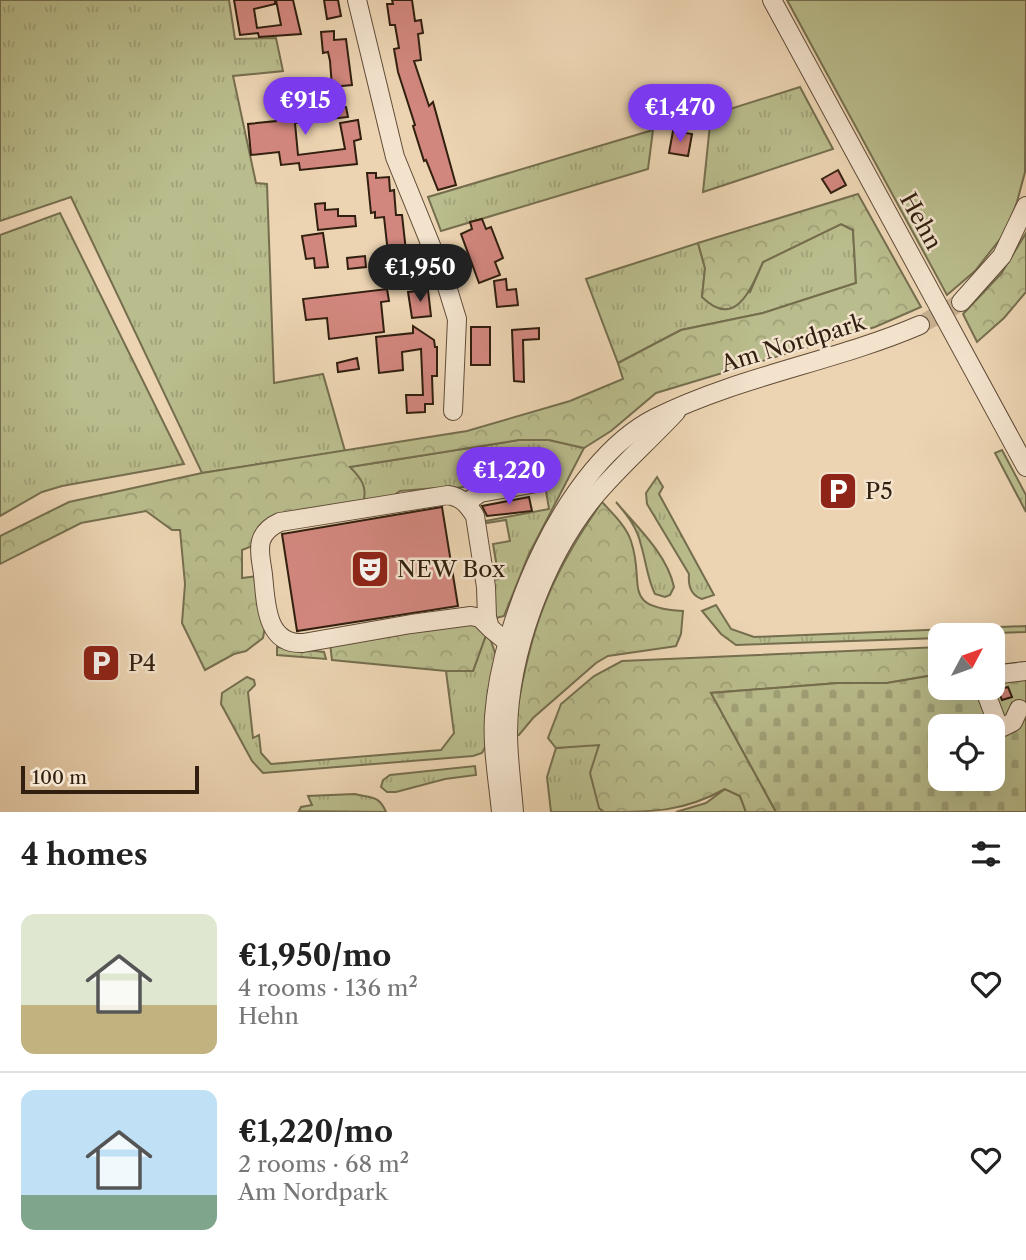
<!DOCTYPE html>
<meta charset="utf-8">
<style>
:root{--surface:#fff;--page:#f2f2f2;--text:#222;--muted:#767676;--line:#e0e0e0;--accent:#7c3aed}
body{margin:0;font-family:"Libre Caslon Text",serif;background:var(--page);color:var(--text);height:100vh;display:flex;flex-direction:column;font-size:26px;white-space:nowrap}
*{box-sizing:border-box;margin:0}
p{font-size:23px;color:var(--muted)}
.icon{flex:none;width:38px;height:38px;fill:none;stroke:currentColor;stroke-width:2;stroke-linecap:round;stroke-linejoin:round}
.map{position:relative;height:812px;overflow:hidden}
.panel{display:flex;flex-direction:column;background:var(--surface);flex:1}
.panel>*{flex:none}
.needle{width:46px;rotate:49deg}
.tools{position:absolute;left:928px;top:623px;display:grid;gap:14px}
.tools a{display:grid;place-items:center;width:77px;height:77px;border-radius:14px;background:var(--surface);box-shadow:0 7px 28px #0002;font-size:35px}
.scale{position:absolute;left:21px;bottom:18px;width:178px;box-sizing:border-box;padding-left:7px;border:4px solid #311f0f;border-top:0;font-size:19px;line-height:24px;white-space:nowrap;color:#311f0f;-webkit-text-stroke:5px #f3e3cd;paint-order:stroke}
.price{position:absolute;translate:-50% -60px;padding:0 16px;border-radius:24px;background:var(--accent);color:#fff;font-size:23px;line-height:46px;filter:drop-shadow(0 2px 4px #0008)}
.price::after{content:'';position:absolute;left:50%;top:42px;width:21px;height:16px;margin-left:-10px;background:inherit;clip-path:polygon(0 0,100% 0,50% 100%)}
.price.on{background:#222;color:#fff}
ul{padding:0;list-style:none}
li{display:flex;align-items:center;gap:21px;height:175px;padding:0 21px}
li+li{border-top:2px solid var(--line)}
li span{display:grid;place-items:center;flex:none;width:196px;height:140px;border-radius:14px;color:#555}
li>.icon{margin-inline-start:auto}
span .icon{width:84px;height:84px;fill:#fffc;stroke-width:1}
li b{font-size:30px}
h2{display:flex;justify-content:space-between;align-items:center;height:84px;padding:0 21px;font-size:30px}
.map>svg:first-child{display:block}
.grass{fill:url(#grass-tufts);stroke:#756e4e;stroke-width:2}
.forest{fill:url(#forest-crowns);stroke:#756e4e;stroke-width:2}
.cemetery{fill:url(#cemetery-stones);stroke:#756e4e;stroke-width:2;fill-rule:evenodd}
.park{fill:#b9bc8c;stroke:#756e4e;stroke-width:2}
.building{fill:#d2877e;stroke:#311f0f;stroke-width:2}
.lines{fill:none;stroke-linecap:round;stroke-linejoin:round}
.minor-tunnel{stroke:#c7b091;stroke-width:18;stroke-dasharray:18 9;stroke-linecap:butt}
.minor-casing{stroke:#604c38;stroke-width:20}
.minor{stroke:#f3e3cd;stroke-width:18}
.labels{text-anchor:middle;stroke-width:5;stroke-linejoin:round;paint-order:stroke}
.street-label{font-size:23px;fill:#311f0f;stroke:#f3e3cd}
.poi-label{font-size:23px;fill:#311f0f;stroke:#f3e3cd;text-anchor:start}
</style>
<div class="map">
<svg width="1026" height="812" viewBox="0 0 1026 812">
<defs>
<pattern id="grass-tufts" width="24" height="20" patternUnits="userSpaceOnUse" patternTransform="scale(1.75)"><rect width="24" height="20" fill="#b9bc8c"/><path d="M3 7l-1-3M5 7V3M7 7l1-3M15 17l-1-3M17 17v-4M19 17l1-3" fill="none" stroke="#a0a178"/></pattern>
<pattern id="forest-crowns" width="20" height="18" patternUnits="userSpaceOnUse" patternTransform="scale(1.75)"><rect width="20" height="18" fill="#b9bc8c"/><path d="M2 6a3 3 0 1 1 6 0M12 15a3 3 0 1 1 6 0" fill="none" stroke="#a0a178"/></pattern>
<pattern id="cemetery-stones" width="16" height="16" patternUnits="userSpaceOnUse" patternTransform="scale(1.75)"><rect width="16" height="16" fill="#b9bc8c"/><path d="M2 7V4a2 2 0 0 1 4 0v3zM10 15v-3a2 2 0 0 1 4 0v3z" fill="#a0a178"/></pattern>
</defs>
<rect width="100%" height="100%" fill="#ecd4b2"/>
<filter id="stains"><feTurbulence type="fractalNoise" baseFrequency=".00286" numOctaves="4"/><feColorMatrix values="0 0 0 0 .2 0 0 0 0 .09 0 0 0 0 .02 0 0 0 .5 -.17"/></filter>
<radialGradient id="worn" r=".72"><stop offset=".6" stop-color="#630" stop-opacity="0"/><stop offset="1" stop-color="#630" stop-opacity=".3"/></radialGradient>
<g class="grass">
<polygon points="0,0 229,0 235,39 276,38 283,71 233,76 256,183 267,184 274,383 323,374 345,451 202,473 71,197 0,221"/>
<polygon points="800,87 833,149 703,192 711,115"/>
<polygon points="653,130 648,169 441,231 428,197"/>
<polygon points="60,213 184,464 62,486 42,492 0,516 0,235"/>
<polygon points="841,224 853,230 856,283 763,313 681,330 618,363 586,279 698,243 705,268 702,297 750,292 763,262"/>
<polygon points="519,440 549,440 584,448 529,554 504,616 496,618 489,581 499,579 493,544 510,541 506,520 480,524 480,522 549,509 539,448 475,458 479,485 441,490 436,488 400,491 390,498 363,503 349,467"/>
<polygon points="1002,450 1026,495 1026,512 995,453"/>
<path d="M657,477L663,487L659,494L714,595L702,599C690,595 688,585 689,574L647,504L646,493Z"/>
<path d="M616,502C637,527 667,554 674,587L670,595L665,597L655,594C647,578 646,561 641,545C637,527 627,515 616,502Z"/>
<polygon points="716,605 731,629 754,637 1026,626 1026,632 940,635 940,638 736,645 721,634 702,611"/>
<polygon points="486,635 491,641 496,656 488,742 482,753 473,756 263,773 252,761 221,704 222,693 247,677 254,680 255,685 248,692 253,738 259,735 261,753 271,764 441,750 454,733 446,671 473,671"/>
<polygon points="599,744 599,808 604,812 551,812 547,777 556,748"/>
<polygon points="475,766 476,775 445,779 396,792 387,792 381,787 383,780 390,775"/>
<polygon points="725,789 740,796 746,812 676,812 706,803"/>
<path d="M355,794C371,798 379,795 386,812L299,811L301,807L312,805L308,796Z"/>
</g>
<g class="forest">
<path d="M858,194L921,307L875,327L656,393L611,431L584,448L549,440H519L350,467C361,478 368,487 363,503L282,517L250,547L242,550V578L258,576L265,627L263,638L246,651L234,654L205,670L182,623L185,584L180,530H172L146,511L81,523L0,564V536L69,502L202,473L467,431L570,401L623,379L618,363L681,330L763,313L856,283L853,230L841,224L763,262C751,289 735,330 702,297L705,268L698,243Z"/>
<polygon points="1026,233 1026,292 1004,318 977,342 963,314 1001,274"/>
<path d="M602,502C613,514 626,526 631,541C646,585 619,607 683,611L681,634L676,646L670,647L608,656L596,663L533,718L519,735L513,737C527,640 544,583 602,502Z"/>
<polygon points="473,623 486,635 473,671 446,671 332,660 330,643"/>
<polygon points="277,647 324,652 326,659 277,655"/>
<path d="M940,647V674L887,683H839L711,693L776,812H746L740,796L725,789C683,812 653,812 604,812L599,808L590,773L599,745L556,748L548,738L561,704L594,676L622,661Z"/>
</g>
<path class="cemetery" d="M1026,662V812H776L711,693L839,683H887L940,674V688H992V666ZM940,726H992V779H940Z"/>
<polygon class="park" points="787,0 1026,0 1025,172 1017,202 1005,233 975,271 947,295"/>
<g class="building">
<polygon points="234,0 275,0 275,4 254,9 257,28 281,25 276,0 293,0 301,34 259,37 258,33 240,35"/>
<polygon points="324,0 338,0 341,16 327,19"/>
<polygon points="392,0 412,0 415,21 421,20 423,33 418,34 421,60 414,61 429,106 433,102 456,185 438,190 426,160 424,161 413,126 415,125 398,72 394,49 399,48 395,25 390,25 387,4 393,4"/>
<polygon points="334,31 334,40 346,39 352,85 332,87 330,61 328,52 323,53 321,32"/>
<polygon points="329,99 330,108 346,107 348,117 295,123 298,155 345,149 340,123 358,120 361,139 354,141 357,164 300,170 299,163 281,165 279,152 251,155 248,124 276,121 276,115 302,112 301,102"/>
<polygon points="673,131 692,134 688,156 669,153"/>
<polygon points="838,170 846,185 831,193 822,179"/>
<polygon points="367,173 376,173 376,178 389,177 390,191 394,190 396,215 402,215 406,251 411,250 413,269 395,271 393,253 388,253 384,217 375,218 375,212 371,213"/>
<polygon points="325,203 325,210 338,209 338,216 355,216 356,226 318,230 315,204"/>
<polygon points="482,219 486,229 491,227 503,258 495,262 500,275 479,283 461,234 472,229 470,222"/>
<polygon points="323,233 328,267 315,268 314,258 306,259 302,236"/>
<polygon points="365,256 366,267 348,269 347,258"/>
<polygon points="506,279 507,290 516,289 518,305 497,307 494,281"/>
<polygon points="387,289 389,301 381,302 384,332 329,339 327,318 306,320 303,299"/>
<polygon points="428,290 431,316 412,318 408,292"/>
<polygon points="413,326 434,340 435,347 437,347 437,376 432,376 433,404 425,404 425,412 407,413 406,395 423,395 421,349 402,352 403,370 379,373 376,337 413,333"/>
<rect x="471" y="327" width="19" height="38"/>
<polygon points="539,328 539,339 523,340 524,382 514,381 512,330"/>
<polygon points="357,358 359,369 338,372 337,363"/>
<polygon points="539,448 542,464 503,468 505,477 478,482 475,458"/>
<polygon points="529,497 532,511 487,516 482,506"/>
<polygon points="442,507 458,606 297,631 282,534"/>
<polygon points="1008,687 1012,697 1002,700 998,690"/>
</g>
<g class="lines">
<polyline class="minor-tunnel" points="920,325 961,302"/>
<g class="minor-casing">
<g id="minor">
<polyline points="357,0 395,157 445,280 457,319 453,411"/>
<polyline points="772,0 1026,467"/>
<polyline points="961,302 1002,256 1026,206"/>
<polyline points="466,503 480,493 542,482"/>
<path d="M490,628L480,618L471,616L411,624L303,643C265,645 266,601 263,575C262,564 258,552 261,541C264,531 271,526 280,522L448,495C462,497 468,505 475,516L486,587L487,617L490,628L507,642"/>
<polyline points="992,675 1026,671"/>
<polyline points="984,688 998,725 1003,727 1013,722 1019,709"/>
<path d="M501,812C498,781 492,748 494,717C501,620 565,464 655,418C739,376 834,362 920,325"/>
<path d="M514,812C512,785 508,759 508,732C509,653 544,558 594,497C619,467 649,441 676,412"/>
</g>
</g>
<use href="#minor" class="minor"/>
</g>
<defs>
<g id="parking-square" transform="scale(2.0125)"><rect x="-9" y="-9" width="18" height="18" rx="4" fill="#8f2418" stroke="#f3e3cd"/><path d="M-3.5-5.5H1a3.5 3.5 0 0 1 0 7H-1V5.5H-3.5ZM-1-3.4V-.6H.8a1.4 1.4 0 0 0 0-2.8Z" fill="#fff"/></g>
<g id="theatre-square" transform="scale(2.0125)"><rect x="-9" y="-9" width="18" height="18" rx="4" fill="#8f2418" stroke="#f3e3cd"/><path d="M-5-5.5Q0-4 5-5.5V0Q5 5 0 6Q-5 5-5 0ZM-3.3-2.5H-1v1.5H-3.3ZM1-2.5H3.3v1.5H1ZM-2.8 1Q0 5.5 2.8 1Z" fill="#fff"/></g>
</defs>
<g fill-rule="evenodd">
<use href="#parking-square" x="838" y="491"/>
<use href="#theatre-square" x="370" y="569"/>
<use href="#parking-square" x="101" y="663"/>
</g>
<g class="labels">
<g class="street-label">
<text transform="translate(921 221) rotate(61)" y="8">Hehn</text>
<text transform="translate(793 343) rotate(-17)" y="8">Am Nordpark</text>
</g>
<g class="poi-label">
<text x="865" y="499">P5</text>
<text x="397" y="577">NEW Box</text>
<text x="128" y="671">P4</text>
</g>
</g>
<rect width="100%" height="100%" filter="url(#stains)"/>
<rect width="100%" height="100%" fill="url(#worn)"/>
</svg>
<div class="tools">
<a><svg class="needle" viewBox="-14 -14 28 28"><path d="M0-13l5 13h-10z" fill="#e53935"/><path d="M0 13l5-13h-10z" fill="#767676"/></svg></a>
<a><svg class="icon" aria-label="locate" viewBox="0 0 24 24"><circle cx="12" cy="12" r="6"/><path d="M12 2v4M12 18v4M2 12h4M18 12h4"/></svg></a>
</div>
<div class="scale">100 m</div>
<b class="price" style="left:305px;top:137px">€915</b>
<b class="price" style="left:680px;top:144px">€1,470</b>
<b class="price on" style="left:420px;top:304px">€1,950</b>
<b class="price" style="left:509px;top:507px">€1,220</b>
</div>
<section class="panel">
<h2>4 homes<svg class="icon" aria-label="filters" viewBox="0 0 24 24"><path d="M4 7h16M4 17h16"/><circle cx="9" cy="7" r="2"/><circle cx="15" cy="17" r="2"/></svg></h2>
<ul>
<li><span style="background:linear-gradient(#dfe7d0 65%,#c2b280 0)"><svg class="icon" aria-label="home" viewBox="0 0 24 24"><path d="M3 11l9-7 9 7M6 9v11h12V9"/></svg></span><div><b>€1,950/mo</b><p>4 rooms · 136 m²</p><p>Hehn</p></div><svg class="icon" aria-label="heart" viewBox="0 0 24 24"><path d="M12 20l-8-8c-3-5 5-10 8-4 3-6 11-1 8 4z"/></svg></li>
<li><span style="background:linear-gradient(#bfe0f5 75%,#7fa58c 0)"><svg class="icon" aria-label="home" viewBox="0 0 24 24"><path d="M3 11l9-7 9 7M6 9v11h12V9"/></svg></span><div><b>€1,220/mo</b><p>2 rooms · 68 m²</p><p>Am Nordpark</p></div><svg class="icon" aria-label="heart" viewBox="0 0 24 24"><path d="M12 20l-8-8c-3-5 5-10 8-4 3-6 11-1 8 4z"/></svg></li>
</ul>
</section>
